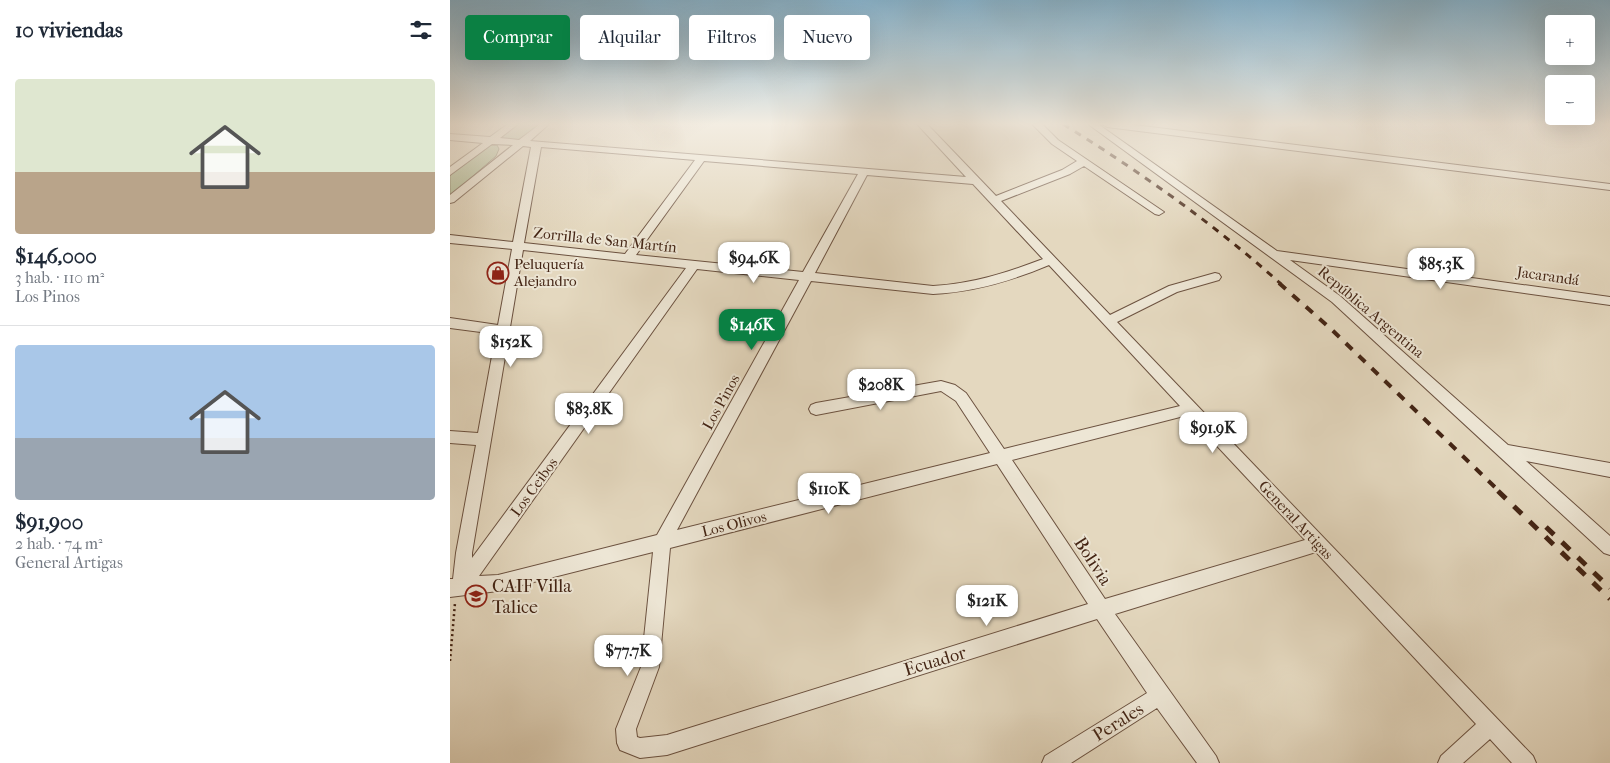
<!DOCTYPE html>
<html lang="es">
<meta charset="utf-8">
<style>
:root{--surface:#fff;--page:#f6f6f7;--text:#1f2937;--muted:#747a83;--line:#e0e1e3;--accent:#0b8043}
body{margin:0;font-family:"IM FELL French Canon",serif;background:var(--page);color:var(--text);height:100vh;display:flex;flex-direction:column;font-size:19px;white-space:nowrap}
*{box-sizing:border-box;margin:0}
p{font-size:16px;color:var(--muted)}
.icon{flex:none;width:28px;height:28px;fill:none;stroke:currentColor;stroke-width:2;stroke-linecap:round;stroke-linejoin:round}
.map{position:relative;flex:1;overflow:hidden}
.sheet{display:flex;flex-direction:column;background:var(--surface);width:450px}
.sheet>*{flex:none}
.top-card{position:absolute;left:15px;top:15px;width:475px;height:45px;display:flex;gap:10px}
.fabs{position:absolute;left:1095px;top:15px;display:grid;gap:10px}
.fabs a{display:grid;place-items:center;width:50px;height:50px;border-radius:5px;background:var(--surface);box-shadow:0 5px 20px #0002;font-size:25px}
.price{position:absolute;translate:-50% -42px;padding:0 11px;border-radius:10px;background:#fff;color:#222;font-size:16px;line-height:32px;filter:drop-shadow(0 1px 2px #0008)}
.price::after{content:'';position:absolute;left:50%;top:30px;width:15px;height:11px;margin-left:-8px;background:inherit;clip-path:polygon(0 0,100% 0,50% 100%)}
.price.current{background:var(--accent);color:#fff}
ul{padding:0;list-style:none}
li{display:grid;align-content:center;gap:10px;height:265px;padding:0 15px}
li+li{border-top:1px solid var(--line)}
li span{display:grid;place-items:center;height:155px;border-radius:5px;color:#555}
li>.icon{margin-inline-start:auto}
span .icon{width:90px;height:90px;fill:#fffc;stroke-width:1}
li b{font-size:21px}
h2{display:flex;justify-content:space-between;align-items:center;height:60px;padding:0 15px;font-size:21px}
.chip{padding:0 18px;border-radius:5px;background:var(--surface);box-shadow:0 5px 20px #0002;font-size:18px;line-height:45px}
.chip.current{background:var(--accent);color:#fff}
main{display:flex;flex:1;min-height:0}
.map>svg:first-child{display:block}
.green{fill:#aec097;stroke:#797256}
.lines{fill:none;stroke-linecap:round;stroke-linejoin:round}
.minor-casing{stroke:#6c5240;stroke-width:2}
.path{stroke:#442515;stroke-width:2.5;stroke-dasharray:2 3;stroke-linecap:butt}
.minor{fill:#ede6d5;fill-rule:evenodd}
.rail-far2{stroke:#442515;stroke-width:3;stroke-dasharray:7 7;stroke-linecap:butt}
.rail-far1{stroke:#442515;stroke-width:4;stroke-dasharray:9 9;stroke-linecap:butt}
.rail{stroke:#442515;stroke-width:5;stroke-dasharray:11 11;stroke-linecap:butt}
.labels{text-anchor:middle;stroke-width:4;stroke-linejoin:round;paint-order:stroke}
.street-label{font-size:15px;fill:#442515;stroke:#ede6d5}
.poi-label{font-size:15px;fill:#442515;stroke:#ede6d5;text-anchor:start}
.near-street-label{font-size:18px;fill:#442515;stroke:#ede6d5}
.near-poi-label{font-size:18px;fill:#442515;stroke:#ede6d5;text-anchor:start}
</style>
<main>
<section class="sheet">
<h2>10 viviendas<svg class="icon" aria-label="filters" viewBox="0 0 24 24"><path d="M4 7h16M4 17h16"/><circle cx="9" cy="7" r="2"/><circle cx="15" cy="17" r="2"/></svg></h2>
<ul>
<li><span style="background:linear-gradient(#dfe7d0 60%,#b9a48a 0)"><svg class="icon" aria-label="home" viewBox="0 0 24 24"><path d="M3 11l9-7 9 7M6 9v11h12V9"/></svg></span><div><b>$146,000</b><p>3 hab. · 110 m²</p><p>Los Pinos</p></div></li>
<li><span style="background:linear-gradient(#a9c7e8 60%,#9aa5b1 0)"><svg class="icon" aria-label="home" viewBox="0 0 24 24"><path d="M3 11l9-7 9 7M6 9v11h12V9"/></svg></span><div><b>$91,900</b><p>2 hab. · 74 m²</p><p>General Artigas</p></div></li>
</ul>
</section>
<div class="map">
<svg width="1160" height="763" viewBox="0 0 1160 763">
<rect width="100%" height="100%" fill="#e4d8bf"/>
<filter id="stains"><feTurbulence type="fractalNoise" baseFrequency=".004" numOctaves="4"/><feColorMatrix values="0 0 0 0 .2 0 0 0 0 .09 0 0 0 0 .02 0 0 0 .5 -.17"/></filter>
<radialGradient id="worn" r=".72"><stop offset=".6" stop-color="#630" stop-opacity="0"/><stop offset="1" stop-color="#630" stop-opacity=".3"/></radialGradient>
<g class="green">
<polygon points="67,124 91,124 71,140 48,139"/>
<polygon points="42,145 47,145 49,149 46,156 0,196 0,175 37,146"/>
</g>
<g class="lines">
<g class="minor-casing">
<g id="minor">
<path d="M58,124H68L50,138L69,140L90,124H99L80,141L516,177L467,124H477L546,196L612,170L627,161L602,144L582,124H592L608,140L714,212L709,215L705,214L634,166L620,174L551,201L660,315L719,286L765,273L769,274L771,277L769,280L727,292L667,322L1083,756L1086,763H1062L1040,739L1013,763H988L991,756L1026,724L866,552L665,614L766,756L769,763H747L707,708L621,763H592L595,756L697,693L647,619L217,755L190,758L170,750L167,743L166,729L191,667L203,552L48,591L0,597V579H3L6,553L26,445L0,443V431L28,433L46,334L0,328V318L48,325L62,249L0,243V235L63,242L81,147L73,146L4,202L0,203V195L63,145L42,144L0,175V167L33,143L0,140V134L40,137ZM91,147L245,160L175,254L74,243ZM254,161L408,174L353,272L186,255ZM417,175L523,184L593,259C556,273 522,284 483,286L365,273ZM73,250L236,268L22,558V553ZM599,265L730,406L554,449L516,393L505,385L491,381L366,403L361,405L359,409L361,413L366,415L491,391L506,401L540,453L227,530L361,281L483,294C524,292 561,281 599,265ZM247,269L349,280L207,535L48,575L29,576ZM738,415L855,540L655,599L562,460ZM547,464L638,604L217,735L190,738L187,737L186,729L209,667L220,548Z"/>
<polygon points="638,124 648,124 827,251 1160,297 1160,305 840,260 890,296 1058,445 1160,463 1160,477 1076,461 1160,536 1160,555 1154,553 882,302"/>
<polygon points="652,124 676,124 1160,184 1160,190 657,127"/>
</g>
</g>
<polyline class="path" points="0,661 5,603"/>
<use href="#minor" class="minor"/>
<path class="rail-far2" d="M613,124C690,172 763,223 831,284"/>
<polyline class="rail-far1" points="829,283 881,329 1050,492"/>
<g class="rail">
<polyline points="1048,491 1160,599"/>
<polyline points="1096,527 1160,588"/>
</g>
</g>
<linearGradient id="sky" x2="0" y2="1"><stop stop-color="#87b6d2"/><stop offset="0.54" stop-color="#f3ede2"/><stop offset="1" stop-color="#f3ede2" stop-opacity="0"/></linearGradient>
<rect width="1160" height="230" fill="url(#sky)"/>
<defs>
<g id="shop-ring" transform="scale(1.125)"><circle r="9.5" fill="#ede6d5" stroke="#8f2418" stroke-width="1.5"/><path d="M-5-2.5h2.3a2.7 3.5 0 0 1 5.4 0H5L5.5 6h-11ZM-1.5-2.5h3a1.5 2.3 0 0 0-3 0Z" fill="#8f2418"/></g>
<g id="school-ring" transform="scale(1.125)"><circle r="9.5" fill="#ede6d5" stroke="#8f2418" stroke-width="1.5"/><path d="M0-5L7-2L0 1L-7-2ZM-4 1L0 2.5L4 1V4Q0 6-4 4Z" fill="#8f2418"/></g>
</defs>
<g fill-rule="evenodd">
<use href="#shop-ring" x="48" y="273"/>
<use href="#school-ring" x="26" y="596"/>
</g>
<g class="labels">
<g class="street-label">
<text transform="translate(155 240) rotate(6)" y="5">Zorrilla de San Martín</text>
<text transform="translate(1098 276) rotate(8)" y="5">Jacarandá</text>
<text transform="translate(921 312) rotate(40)" y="5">República Argentina</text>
<text transform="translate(271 402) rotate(-61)" y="5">Los Pinos</text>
<text transform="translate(84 487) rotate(-54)" y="5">Los Ceibos</text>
<text transform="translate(846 520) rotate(47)" y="5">General Artigas</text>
<text transform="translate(284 524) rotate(-14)" y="5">Los Olivos</text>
</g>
<g class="poi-label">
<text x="64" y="269">Peluquería<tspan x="64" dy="17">Alejandro</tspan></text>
</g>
<g class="near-street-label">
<text transform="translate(643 561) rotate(57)" y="6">Bolivia</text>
<text transform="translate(485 661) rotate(-17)" y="6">Ecuador</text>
<text transform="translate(668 722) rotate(-32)" y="6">Perales</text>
</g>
<g class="near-poi-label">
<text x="42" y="592">CAIF Villa<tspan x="42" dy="21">Talice</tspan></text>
</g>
</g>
<rect width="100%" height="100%" filter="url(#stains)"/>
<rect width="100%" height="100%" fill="url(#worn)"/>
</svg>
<div class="fabs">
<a>+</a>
<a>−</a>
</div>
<b class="price" style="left:304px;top:284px">$94.6K</b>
<b class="price" style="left:991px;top:290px">$85.3K</b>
<b class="price current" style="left:302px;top:351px">$146K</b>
<b class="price" style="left:61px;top:368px">$152K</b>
<b class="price" style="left:431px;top:411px">$208K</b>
<b class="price" style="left:139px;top:435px">$83.8K</b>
<b class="price" style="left:763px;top:454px">$91.9K</b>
<b class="price" style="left:379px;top:515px">$110K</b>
<b class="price" style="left:537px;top:627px">$121K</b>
<b class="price" style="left:178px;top:677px">$77.7K</b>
<div class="top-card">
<a class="chip current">Comprar</a>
<a class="chip">Alquilar</a>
<a class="chip">Filtros</a>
<a class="chip">Nuevo</a>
</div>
</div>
</main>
